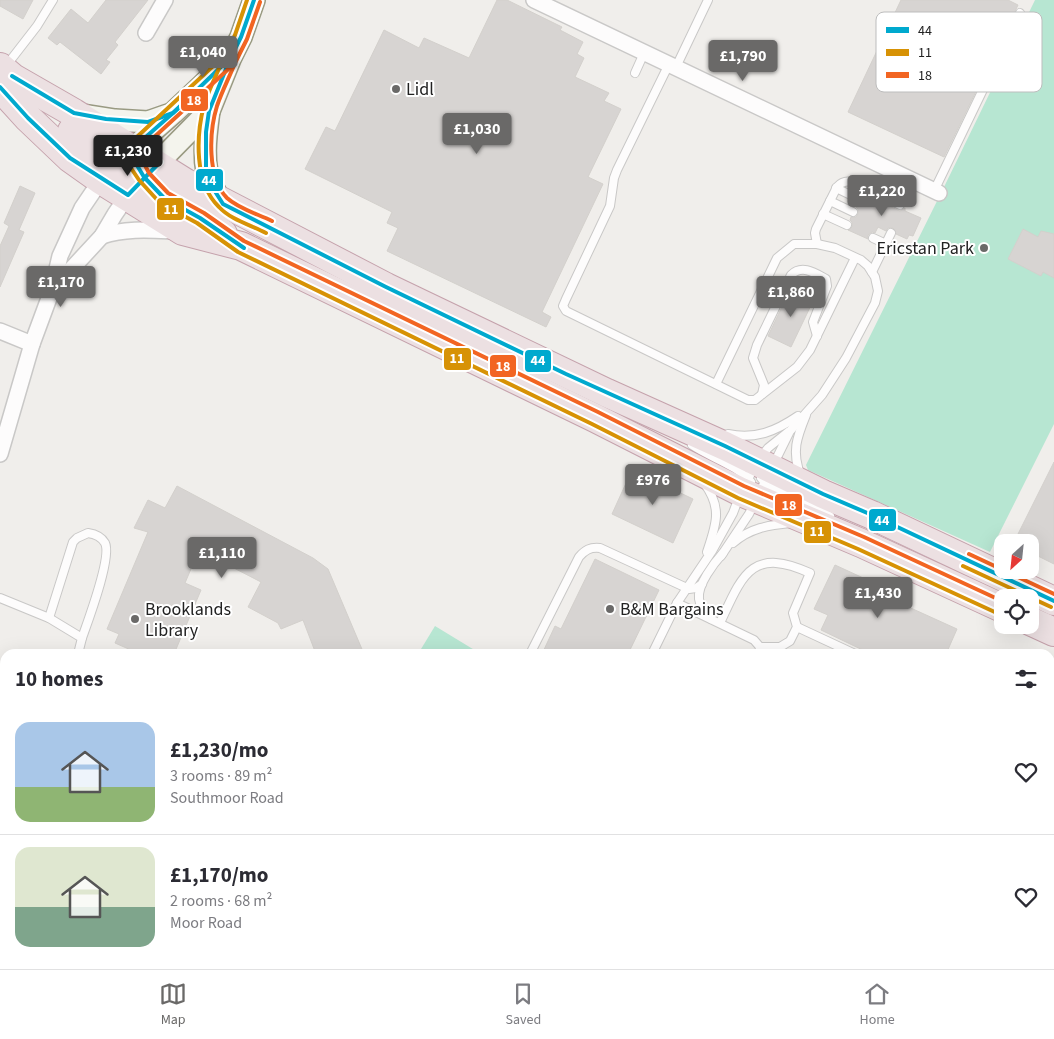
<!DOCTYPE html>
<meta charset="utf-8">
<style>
:root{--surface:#fff;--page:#f2f2f3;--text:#2b2b33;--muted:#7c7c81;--line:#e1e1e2;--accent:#6a6968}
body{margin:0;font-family:"Source Sans 3",sans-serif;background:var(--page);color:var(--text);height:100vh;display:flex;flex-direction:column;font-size:19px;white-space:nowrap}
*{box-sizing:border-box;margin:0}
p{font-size:16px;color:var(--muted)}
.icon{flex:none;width:28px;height:28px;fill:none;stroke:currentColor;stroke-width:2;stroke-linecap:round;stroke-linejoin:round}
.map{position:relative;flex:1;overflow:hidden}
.side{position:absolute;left:0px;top:649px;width:1055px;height:321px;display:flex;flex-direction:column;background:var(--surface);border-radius:15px 15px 0 0;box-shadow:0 5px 20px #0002}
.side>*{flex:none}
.needle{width:32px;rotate:207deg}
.buttons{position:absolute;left:994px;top:534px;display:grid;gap:10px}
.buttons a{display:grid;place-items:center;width:45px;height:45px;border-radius:10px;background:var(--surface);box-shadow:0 5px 20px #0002;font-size:25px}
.price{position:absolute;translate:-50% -42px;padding:0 11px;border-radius:5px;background:var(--accent);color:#fff;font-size:16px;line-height:32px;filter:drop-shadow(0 1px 2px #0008)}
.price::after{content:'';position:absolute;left:50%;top:30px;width:15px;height:11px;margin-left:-8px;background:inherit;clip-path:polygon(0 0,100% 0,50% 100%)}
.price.active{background:#222;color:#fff}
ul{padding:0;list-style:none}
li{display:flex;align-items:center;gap:15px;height:125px;padding:0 15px}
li+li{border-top:1px solid var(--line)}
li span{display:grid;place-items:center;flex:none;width:140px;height:100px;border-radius:15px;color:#555}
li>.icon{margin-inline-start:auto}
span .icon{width:60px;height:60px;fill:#fffc;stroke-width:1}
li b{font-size:21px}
h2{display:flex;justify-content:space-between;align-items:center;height:60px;padding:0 15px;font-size:21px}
.menu{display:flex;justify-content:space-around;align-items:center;height:70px;border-top:1px solid var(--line);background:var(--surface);font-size:14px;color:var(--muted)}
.menu a{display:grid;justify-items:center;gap:2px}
.menu .active{color:var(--accent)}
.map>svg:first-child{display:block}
.park{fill:#daf5da}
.pitch{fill:#b7e6d2}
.building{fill:#d7d4d2;stroke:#d3d0cc}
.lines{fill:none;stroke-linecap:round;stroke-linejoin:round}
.lane-casing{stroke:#c9c8c7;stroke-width:10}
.street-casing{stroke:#c9c8c7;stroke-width:18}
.secondary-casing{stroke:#999a82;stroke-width:24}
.highway-casing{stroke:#c5a2ac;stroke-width:30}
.lane{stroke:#fdfcfc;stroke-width:8}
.street{stroke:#fdfcfc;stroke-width:15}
.secondary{stroke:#f4f4ed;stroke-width:21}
.highway{stroke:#ece0e2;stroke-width:28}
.bus-1-casing{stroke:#fff;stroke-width:8}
.bus-2-casing{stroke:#fff;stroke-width:8}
.bus-3-casing{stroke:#fff;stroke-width:8}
.bus-1{stroke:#00a9ce;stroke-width:4}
.bus-2{stroke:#d79205;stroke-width:4}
.bus-3{stroke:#f26522;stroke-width:4}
.poi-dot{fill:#6a6968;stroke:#fff;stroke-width:2}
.labels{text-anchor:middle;stroke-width:4;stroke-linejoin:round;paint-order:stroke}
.poi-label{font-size:18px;fill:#222;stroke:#fff;text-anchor:start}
.key{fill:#fff;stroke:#bdbdbd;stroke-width:1}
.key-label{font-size:14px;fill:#222}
.line-badge{stroke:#fff;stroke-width:2}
.badge-label{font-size:14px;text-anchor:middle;font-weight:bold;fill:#fff}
</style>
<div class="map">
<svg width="1054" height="969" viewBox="0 0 1054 969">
<rect width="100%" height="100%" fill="#f0eeeb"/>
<polygon class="park" points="0,737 5,739 5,965 502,965 510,969 0,969"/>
<g class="pitch">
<polygon points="1035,0 1054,0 1054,424 990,552 808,470 806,465 945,185"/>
<polygon points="435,626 481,654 418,654"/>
<polygon points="5,800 5,965 96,965 95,969 0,969 0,813"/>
<polygon points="171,965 363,965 361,969 179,969"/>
</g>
<g class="building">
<polygon points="0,0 33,0 23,19 0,6"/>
<polygon points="106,0 148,0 115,42 118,45 106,60 110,62 101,74 60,42 57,45 48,38 71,9 88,23"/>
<polygon points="497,0 507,0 562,27 560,30 583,42 577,54 584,58 575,77 609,93 604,101 621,109 588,177 603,184 542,312 551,317 546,327 387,251 398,228 387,223 392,212 305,169 326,127 335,131 384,30 419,48 424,38 469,58"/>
<polygon points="901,0 1008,0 1018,5 944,157 848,112"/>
<polygon points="20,186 35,193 19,230 24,232 0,287 0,246 9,226 4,223"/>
<polygon points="871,188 887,196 884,201 887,205 900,211 905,208 905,211 921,218 913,236 909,235 907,239 896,234 893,228 888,228 886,231 878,227 875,233 872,232 868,235 868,239 848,230 852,227 852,222 850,220 851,217 856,217 858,214 858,209 856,207 857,204 862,204 864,201 862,193 868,193"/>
<polygon points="1023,229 1038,237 1041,231 1054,234 1054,278 1043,272 1041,276 1008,259"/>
<polygon points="791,288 814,299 791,347 768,336"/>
<polygon points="1054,462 1054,564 1030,552 1030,542 1014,542"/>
<polygon points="632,470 655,481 656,478 669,484 668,487 693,499 673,543 612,514"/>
<polygon points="177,486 313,558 328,569 364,654 316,654 303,620 281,629 278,623 248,607 261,582 199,550 185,583 201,590 174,654 140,654 115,643 119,634 107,629 148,532 134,528 148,500 165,508"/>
<polygon points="595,559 659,590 628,654 542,654 555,626 561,629"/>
<polygon points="835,565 885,588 882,595 957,629 946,654 871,654 821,630 828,615 814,609"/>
</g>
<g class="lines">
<g class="lane-casing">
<g id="lane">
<polyline points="669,64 617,170 614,178 610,206 566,299 563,306 566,311 748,400 755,400 797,367 810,350 855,258"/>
<polyline points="6,66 37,26 53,0"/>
<polyline points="676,67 708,0"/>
<polyline points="635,73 644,53"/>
<polyline points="836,188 859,199"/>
<polyline points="934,191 1020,13"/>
<polyline points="890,200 900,205"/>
<polyline points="830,201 853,212"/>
<polyline points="823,214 847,225"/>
<polyline points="873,238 886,244"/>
<path d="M817,244L815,233L816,229L837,187C846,177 855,183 865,188"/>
<polyline points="872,272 891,233"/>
<polyline points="716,384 777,258 794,244 817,244 835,248 861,260 868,266 875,277 878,291 875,303 846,358 822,395 790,431 749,514 721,556"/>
<path d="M762,394L764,385L753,358L757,345L791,275C802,264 815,273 826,279L827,286L813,322L817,336"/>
<path d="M728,434C755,440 776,431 798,416"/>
<path d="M692,445C711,458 737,465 751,482"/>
<path d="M801,476C791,452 797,437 806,415"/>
<polyline points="761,478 767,485 830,516"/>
<path d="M704,483C723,508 716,525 707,552"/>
<path d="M733,543C750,528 769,525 791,523"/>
<polyline points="0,598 49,618 82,638 78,654"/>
<polyline points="677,603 754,640 760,647 759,654"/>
<path d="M49,618L73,542L77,538L88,533C95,534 101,536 105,543C112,557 88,621 82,638"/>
<path d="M711,619C706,613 700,607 699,599C697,585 714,563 723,553"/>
<path d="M720,623C742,576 751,546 810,573L793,613L797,627L790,641L780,647H760"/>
<polyline points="797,627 855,654"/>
<path d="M530,654L579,557C585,550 590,547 600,548L689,589L696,588L702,584"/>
<polyline points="652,654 677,603 712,551 733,513 741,492 757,462 768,448 788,432"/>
<polyline points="1050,937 1054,939"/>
<polyline points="1052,969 1054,964"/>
</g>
</g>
<g class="street-casing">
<g id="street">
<polyline points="534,0 939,193"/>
<polyline points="146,33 165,0"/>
<path d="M102,236C125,228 151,230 174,231"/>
<polyline points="53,289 102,236 115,214 128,195"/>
<polyline points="0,331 32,344"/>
<polyline points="0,454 32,344 52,290 60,256 82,208 101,180"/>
<polyline points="1050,709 1054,711"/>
<polyline points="1050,864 1054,866"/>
<polyline points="717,969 719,965"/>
<polyline points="953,969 955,965"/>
</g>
</g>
<g class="secondary-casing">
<g id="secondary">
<path d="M209,111C206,133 201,166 212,186C215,192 219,198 223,203"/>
<polyline points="83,115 115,120 148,122 168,115"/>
<polyline points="122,158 173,113 225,64"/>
<polyline points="146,175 209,111 230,59 241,37 254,0"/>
</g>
</g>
<g class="highway-casing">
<g id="highway">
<polyline points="0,67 13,78 74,113 186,183 386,287 607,393 725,446 823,494 872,515 1054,601"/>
<polyline points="0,87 28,118 70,158 101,180 183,231 241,246 595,418 741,492 861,543 1002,608"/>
<path d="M72,131C95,150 123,164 128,195"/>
<polyline points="131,151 135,162 144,177 164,198 200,218 223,234"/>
<polyline points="1030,621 1054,632"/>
</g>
</g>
<use href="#lane" class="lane"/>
<use href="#street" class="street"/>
<use href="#secondary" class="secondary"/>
<use href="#highway" class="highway"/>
<g class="bus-1-casing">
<g id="bus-1">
<polyline points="254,0 241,37 230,59 209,111 206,132 206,170 211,185 223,204 386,287 566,374 725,446 823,494 872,515 1054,601"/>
<polyline points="226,62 173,113 131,150 135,162 144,177 164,198 200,218 244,248"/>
<polyline points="12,76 74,113 106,119 148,122 173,113 183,104"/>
<polyline points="0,87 28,118 70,158 128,195 160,162"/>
</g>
</g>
<g class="bus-2-casing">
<g id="bus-2">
<polyline points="247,0 235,35 225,55 125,148 129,165 139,180 160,203 197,223 238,252 592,424 738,498 858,549 999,614"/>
<path d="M223,59C217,74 209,89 204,105C196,136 194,183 219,207C231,220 251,225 266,233"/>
<polyline points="963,566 1051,607"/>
</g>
</g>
<g class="bus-3-casing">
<g id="bus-3">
<polyline points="260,2 247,39 235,63 138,152 149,173 168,193 204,213 244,241 598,412 744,486 864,537 1002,601"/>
<path d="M235,63C229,78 222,91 217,106C209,132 207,178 227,198C239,209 258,214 272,221"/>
<polyline points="969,554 1054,594"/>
</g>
</g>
<use href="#bus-1" class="bus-1"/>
<use href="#bus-2" class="bus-2"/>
<use href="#bus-3" class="bus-3"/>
</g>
<g class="poi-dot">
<circle cx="396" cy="89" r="5"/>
<circle cx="984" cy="248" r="5"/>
<circle cx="610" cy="609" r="5"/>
<circle cx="135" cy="619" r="5"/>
</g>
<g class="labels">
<g class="poi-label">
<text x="406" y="95">Lidl</text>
<text x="974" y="254" text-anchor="end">Ericstan Park</text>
<text x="145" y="615">Brooklands<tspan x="145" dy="21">Library</tspan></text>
<text x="620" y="615">B&amp;M Bargains</text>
</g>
</g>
<rect x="876" y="12" width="166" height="80" rx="8" class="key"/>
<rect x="886" y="27" width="23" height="6" fill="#00a9ce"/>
<rect x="886" y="49" width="23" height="7" fill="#d79205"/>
<rect x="886" y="72" width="23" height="6" fill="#f26522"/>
<g class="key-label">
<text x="918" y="35">44</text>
<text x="918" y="57">11</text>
<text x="918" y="80">18</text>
</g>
<g class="line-badge">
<rect x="180" y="88" width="29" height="24" rx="5" fill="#f26522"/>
<rect x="195" y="168" width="29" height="24" rx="5" fill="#00a9ce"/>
<rect x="156" y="197" width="29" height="24" rx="5" fill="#d79205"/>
<rect x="443" y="347" width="29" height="24" rx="5" fill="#d79205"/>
<rect x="524" y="349" width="28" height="24" rx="5" fill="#00a9ce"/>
<rect x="489" y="354" width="28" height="24" rx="5" fill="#f26522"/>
<rect x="774" y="493" width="29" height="24" rx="5" fill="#f26522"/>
<rect x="868" y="508" width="29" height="24" rx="5" fill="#00a9ce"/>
<rect x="803" y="520" width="29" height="24" rx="5" fill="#d79205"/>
</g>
<g class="badge-label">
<text x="194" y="105">18</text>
<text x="209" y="185">44</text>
<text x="171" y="214">11</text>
<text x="457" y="363">11</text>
<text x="538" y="365">44</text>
<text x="503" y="371">18</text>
<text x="789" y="510">18</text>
<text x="882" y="525">44</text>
<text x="817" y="536">11</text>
</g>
</svg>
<div class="buttons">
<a><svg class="needle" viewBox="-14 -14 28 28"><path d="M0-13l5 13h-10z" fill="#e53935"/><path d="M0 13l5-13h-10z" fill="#7c7c81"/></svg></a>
<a><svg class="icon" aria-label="locate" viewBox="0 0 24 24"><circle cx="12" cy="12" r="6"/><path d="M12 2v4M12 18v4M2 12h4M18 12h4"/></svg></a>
</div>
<b class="price" style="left:203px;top:78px">£1,040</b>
<b class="price" style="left:743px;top:82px">£1,790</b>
<b class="price" style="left:477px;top:155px">£1,030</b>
<b class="price active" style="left:128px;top:177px">£1,230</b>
<b class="price" style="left:882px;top:217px">£1,220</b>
<b class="price" style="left:61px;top:308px">£1,170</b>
<b class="price" style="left:791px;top:318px">£1,860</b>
<b class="price" style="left:653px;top:506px">£976</b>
<b class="price" style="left:222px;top:579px">£1,110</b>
<b class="price" style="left:878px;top:619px">£1,430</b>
<section class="side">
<h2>10 homes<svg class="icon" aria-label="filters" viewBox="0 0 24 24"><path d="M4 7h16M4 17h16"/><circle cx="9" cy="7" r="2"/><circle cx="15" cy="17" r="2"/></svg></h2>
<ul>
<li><span style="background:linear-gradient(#a9c7e8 65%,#8fb573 0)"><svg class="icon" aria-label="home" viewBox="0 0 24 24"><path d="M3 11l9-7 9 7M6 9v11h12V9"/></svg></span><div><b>£1,230/mo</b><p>3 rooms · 89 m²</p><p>Southmoor Road</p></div><svg class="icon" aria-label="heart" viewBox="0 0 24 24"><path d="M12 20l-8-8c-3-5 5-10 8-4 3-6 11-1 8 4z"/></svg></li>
<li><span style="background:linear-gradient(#dfe7d0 60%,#7fa58c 0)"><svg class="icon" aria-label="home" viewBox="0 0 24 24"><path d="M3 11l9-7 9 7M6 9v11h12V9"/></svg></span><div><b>£1,170/mo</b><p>2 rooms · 68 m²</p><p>Moor Road</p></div><svg class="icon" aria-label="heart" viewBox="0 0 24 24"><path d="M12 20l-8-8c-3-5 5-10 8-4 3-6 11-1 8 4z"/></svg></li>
</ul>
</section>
</div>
<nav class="menu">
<a class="active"><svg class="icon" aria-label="map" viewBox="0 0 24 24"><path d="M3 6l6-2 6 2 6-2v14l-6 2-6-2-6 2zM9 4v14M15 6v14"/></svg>Map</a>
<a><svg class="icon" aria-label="saved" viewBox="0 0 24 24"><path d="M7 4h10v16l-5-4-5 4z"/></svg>Saved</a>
<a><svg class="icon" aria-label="home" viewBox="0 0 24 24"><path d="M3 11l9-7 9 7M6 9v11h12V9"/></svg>Home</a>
</nav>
